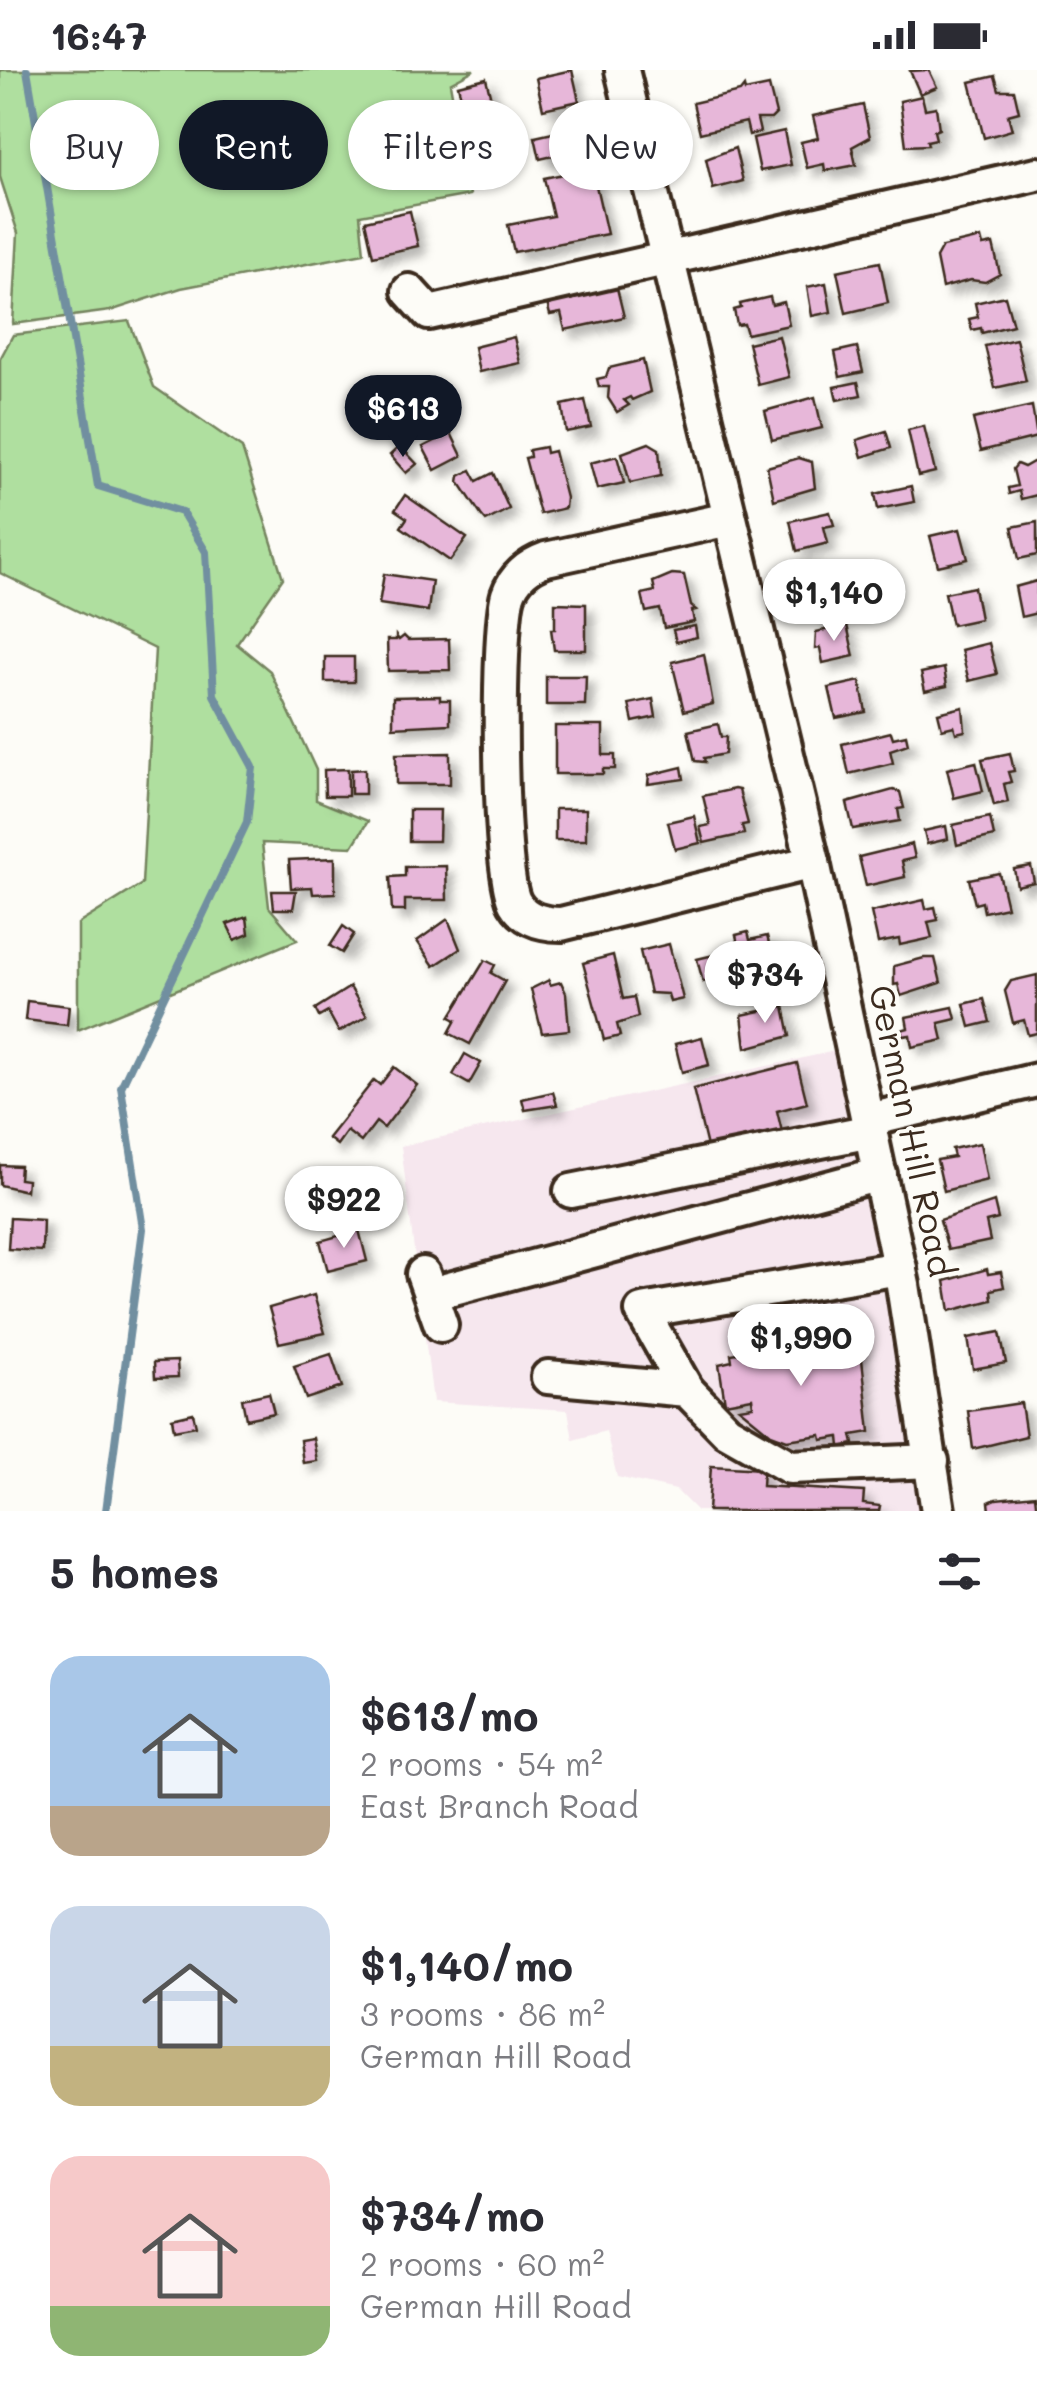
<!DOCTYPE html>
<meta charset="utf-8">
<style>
:root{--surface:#fff;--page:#f7f7f7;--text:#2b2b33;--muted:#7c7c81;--accent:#111827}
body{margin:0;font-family:Mali,sans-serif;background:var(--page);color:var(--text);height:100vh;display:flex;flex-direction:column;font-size:38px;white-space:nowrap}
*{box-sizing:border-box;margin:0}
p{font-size:32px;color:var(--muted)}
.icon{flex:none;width:55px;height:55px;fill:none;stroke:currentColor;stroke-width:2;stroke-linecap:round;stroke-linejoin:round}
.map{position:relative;height:1441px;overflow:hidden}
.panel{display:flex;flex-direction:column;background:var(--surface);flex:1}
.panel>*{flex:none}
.top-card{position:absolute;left:30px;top:30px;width:978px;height:90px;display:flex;gap:20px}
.price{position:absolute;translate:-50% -85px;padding:0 22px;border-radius:35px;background:#fff;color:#222;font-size:32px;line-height:65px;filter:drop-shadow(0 2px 5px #0008)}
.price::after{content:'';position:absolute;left:50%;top:60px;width:30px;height:22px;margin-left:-15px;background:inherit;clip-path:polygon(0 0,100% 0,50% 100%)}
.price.active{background:var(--accent);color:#fff}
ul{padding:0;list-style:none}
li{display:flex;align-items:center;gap:30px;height:250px;padding:0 50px}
li span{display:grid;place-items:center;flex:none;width:280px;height:200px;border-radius:30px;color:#555}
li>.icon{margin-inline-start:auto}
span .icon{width:120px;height:120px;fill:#fffc;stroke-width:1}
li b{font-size:42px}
h2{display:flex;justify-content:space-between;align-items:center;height:120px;padding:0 50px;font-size:42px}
.pill{padding:0 35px;border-radius:45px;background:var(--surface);box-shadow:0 2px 8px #0004;font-size:35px;line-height:90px}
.pill.active{background:var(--accent);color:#fff}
.status{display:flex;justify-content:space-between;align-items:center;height:70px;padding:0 50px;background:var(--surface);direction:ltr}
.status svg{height:28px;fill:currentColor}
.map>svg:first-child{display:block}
.built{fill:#f6e7ee}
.green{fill:#afdf9f;stroke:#75845e;stroke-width:2.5}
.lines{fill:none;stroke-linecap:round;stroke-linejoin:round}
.stream{stroke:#718fa0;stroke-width:8}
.building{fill:#e7b7d9;stroke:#3b2a1e;stroke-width:2.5;filter:url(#shadow)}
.minor-casing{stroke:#3b2a1e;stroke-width:40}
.minor{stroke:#fdfcf7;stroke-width:32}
.labels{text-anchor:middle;stroke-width:8;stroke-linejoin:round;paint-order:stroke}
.street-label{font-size:35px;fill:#3b2a1e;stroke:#fdfcf7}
</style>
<div class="status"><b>16:47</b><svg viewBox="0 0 49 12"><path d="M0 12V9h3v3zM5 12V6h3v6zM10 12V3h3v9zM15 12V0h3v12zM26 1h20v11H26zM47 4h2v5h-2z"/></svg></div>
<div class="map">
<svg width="1037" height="1441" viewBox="0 0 1037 1441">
<defs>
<filter id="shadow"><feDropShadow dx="8" dy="8" stdDeviation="5" flood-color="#0004"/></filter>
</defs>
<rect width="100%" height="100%" fill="#fdfcf7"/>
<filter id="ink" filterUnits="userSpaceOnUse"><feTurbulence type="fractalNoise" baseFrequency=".01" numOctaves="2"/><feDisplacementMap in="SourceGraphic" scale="20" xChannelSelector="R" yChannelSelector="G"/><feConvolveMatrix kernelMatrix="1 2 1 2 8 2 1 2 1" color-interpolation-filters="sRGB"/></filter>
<g filter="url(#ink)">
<polygon class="built" points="835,981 888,1217 920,1441 697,1441 676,1420 617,1407 606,1361 573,1370 568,1340 433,1332 401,1076"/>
<g class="green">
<polygon points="0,0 474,0 450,13 470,125 360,145 364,183 181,218 110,241 13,254 18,163 0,107"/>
<polygon points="129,251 154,317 242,378 283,508 237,574 270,601 316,700 316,730 368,751 352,777 262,773 269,837 297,870 78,960 78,854 142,814 155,579 0,503 0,289 13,265"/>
</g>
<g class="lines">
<polyline class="stream" points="27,0 98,416 182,442 206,482 214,625 253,697 247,752 121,1017 143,1159 106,1441"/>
</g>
<g class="building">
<polygon points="572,0 579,31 543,39 536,8"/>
<polygon points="929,0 937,17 920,24 910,1"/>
<polygon points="995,6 999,20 1014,20 1019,42 1008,45 1012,60 984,68 970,12"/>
<polygon points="486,8 493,37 465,44 458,15"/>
<polygon points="769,16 776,44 771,49 757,49 760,62 749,65 746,52 700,63 693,33 740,22 744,17 745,21"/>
<polygon points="922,26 925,39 936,37 939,59 934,61 936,69 927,71 928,75 906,76 900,31"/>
<polygon points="863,35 870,67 852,77 856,95 825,101 824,94 807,98 801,72 818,68 813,46"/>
<polygon points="593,54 600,84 559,94 557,85 540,89 535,67"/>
<polygon points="784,61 791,95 760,101 753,68"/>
<polygon points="735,78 743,111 713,119 706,89"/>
<polygon points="592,98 607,164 514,182 508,155 553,146 544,108"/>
<polygon points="410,141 418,176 373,186 365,151"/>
<polygon points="981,168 983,176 993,174 1000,204 985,212 971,210 942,218 936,188 942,177"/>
<polygon points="880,192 888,233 846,243 837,201"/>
<polygon points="826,213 831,242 812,246 807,217"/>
<polygon points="616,214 624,247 565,260 561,243 550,245 546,229"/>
<polygon points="1005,226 1013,255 982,263 981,258 972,260 969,249 978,247 975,233"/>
<polygon points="770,227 772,235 784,232 789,255 747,264 744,254 737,255 734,240 741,238 740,234"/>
<polygon points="779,266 789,307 758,315 748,273"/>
<polygon points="514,267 520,293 479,302 474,277"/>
<polygon points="1016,269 1026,311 995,318 985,276"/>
<polygon points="857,277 863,302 840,307 835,282"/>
<polygon points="643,290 650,322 632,330 630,327 624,330 629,335 617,342 608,328 609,317 599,317 597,309 606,307 609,298"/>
<polygon points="858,312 861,325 837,330 834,317"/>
<polygon points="815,327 822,358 772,370 765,341"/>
<polygon points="585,330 591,357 566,362 562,335"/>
<polygon points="1032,336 1037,367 981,381 973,349"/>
<polygon points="924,356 935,402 918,406 908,360"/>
<polygon points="886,361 891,378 862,387 857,370"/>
<polygon points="451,363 462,386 435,400 423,377"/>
<polygon points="649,373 659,379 661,406 630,413 622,383"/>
<polygon points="400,376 417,394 406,403 390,385"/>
<polygon points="545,377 546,383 554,381 566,428 565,438 540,444 525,388 530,387 529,380"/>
<polygon points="617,386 624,413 597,419 590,393"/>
<polygon points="799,388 812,392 815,418 774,430 767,397"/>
<polygon points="1033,392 1037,392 1037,425 1021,429 1019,421 1009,424 1008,418 1017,416 1013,399 1017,394 1024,397"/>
<polygon points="471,400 477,411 493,403 509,439 486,451 481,445 459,412 460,406"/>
<polygon points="911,416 914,432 878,439 875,424"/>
<polygon points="405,425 467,468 450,491 401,457 407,448 395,440"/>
<polygon points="830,442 834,455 824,457 828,473 797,481 790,451"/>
<polygon points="1037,452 1037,485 1019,489 1012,457"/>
<polygon points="960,459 968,489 938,496 930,466"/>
<polygon points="834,498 841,530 810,537 802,506"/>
<polygon points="384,504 432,511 428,541 379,534"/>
<polygon points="672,504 684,505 691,536 696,540 692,541 694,552 664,558 660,539 646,542 642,524 655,521 653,512"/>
<polygon points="1037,511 1037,543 1021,547 1015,517"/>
<polygon points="974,517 980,549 952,555 945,523"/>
<polygon points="555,533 586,534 586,580 554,580 551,559 555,559"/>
<polygon points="847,555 854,586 823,593 820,578 815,579 816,562"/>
<polygon points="695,556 697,567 676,572 673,560"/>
<polygon points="396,566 399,570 404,566 408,570 449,569 450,600 388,601 387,570 396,570"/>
<polygon points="989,573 997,604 969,611 961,580"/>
<polygon points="704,584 713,634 684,641 672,592"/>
<rect x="325" y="587" width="29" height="25"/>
<polygon points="944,598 947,616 925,621 921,603"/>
<polygon points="546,606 586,606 585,635 546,635"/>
<polygon points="860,611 866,642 836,648 829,618"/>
<polygon points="440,626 440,630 450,630 450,654 393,657 393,627"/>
<polygon points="653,629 656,647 633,652 629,634"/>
<polygon points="963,637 965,661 956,663 954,656 942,659 938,643"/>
<polygon points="718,654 721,667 726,667 725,684 704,688 705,692 695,691 688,661"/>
<polygon points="555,656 603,656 603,685 615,685 615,699 603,699 603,704 555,704"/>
<polygon points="891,662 893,668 906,665 908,674 890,680 893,693 849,704 842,674"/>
<polygon points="450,683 450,714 396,714 396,684"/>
<polygon points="1010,683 1014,701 1008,702 1011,712 1004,714 1008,732 994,735 982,689"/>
<polygon points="976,692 983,721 954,728 947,699"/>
<polygon points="682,697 684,709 648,714 649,705"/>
<polygon points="348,699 348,726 325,726 324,700"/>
<polygon points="365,699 365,724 351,724 351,700"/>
<polygon points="734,719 739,720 748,754 742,755 744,764 704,773 700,757 710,755 703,726"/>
<polygon points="893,720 900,722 904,738 898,739 900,751 853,759 847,733"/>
<rect x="555" y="739" width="31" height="31"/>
<polygon points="409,740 440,740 439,771 409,771"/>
<polygon points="694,746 700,773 675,779 668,752"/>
<polygon points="990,747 994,766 957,775 953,755"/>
<polygon points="946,756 948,769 927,774 924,761"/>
<polygon points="912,774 915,788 902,791 905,807 866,816 859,787"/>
<polygon points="335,788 335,823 313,824 312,817 291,818 289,790"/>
<polygon points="446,796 447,830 405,830 405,841 392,841 390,807 405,806 405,797"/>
<polygon points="1031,796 1034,812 1017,816 1014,799"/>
<polygon points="999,803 1007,837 984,842 982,832 975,834 969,809"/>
<polygon points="272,821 296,821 293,839 274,839"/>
<polygon points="924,830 926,839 935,837 938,850 928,852 932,868 900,875 899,869 878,873 871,842"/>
<polygon points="247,847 249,864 235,870 227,854"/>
<polygon points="448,849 460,879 434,896 417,871"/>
<polygon points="343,856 354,864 342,883 330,876"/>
<polygon points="748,862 750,870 767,866 775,896 759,899 761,910 735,917 732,905 744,902 736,865"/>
<polygon points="669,874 683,929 670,932 668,924 650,923 640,881"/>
<polygon points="722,883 728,906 703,912 697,889"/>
<polygon points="613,885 623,929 634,927 638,947 617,954 620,966 604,970 583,893"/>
<polygon points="924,888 935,888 941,913 901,926 898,914 894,915 894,896"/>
<polygon points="485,890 495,895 491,903 505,911 470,974 449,963 456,950 450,947"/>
<polygon points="1037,905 1037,963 1028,965 1024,950 1013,953 1005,921 1011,911"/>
<polygon points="549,910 550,915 561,912 566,923 569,960 542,963 531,919"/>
<polygon points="350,917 367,946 339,962 328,942 319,947 315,939"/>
<polygon points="984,929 990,952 970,957 964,934"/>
<polygon points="27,931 69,936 67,955 25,950"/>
<polygon points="784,936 790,966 746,978 742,945"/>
<polygon points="953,937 956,949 939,953 943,970 912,977 910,965 903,966 901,960 908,958 906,947"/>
<polygon points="702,967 709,995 682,1002 675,974"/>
<polygon points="465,984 481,993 469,1014 453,1005"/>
<polygon points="797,993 807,1033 777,1041 783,1066 709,1085 693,1019"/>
<polygon points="394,997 417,1015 384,1058 376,1052 361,1072 347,1061 337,1075 328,1068 374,1010 380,1015"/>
<polygon points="553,1022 557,1035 525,1040 522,1029"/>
<polygon points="980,1073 987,1110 944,1121 937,1090 954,1087 952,1079"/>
<polygon points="0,1095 20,1096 19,1109 27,1110 26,1121 0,1115"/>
<polygon points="994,1132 998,1149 986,1152 990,1171 948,1180 940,1150"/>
<polygon points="10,1148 43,1150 42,1181 8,1179"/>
<polygon points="359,1160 367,1191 328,1201 320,1171"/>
<polygon points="987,1199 988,1204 1001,1202 1004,1217 991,1220 992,1230 950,1241 945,1211"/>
<polygon points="314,1225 325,1263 279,1273 269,1238"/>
<polygon points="1000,1262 1006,1293 973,1299 968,1268"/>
<polygon points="763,1265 767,1286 790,1282 788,1275 808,1272 809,1279 826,1276 825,1269 833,1267 835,1276 860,1271 870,1362 852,1365 854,1374 840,1377 839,1367 822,1370 821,1365 787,1370 771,1364 739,1338 753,1336 752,1328 725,1333 719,1294 732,1291 731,1284 745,1282 742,1268"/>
<polygon points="331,1284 342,1317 306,1329 294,1296"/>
<polygon points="177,1291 178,1307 155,1308 154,1292"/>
<polygon points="269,1323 274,1343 246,1349 242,1329"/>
<polygon points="1021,1333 1026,1366 973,1379 968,1341"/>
<polygon points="193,1343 196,1356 174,1360 172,1348"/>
<polygon points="313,1368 317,1391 303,1393 300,1370"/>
<polygon points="711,1396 763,1399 762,1416 864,1422 863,1434 880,1436 879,1441 708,1441"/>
<polygon points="1035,1425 1037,1441 990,1441 989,1432 996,1429"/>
</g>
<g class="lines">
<g class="minor-casing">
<g id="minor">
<polyline points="622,0 813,792 903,1215 938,1441"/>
<polyline points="409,221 429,243 1037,104"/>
<path d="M729,449L546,489C529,495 514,507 508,525C497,561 498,803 515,833C525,850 543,854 561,854L813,792"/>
<polyline points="869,1050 1037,1010"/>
<polyline points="571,1121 871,1061"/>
<polyline points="423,1204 441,1255"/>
<polyline points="431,1224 880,1104"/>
<polyline points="548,1307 687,1320 642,1241 900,1198"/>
<polyline points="687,1320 727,1361 790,1397 932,1391"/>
</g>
</g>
<use href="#minor" class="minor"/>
</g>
</g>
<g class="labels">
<g class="street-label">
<text transform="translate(911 1061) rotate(78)" y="12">German Hill Road</text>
</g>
</g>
</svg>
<b class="price active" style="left:403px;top:390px">$613</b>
<b class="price" style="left:834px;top:574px">$1,140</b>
<b class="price" style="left:765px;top:956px">$734</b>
<b class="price" style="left:344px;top:1181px">$922</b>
<b class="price" style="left:801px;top:1319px">$1,990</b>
<div class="top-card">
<a class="pill">Buy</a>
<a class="pill active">Rent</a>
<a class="pill">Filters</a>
<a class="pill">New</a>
</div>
</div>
<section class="panel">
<h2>5 homes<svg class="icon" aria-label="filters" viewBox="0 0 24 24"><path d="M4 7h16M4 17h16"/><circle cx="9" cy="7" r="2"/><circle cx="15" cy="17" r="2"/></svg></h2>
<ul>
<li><span style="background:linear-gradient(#a9c7e8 75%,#b9a48a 0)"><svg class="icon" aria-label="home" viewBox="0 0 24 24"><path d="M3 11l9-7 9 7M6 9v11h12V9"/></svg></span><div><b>$613/mo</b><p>2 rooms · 54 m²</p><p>East Branch Road</p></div></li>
<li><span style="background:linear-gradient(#c9d6e8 70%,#c2b280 0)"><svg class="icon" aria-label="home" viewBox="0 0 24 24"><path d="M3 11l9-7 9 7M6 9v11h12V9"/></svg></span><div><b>$1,140/mo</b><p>3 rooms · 86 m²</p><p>German Hill Road</p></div></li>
<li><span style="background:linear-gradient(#f6c9c9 75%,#8fb573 0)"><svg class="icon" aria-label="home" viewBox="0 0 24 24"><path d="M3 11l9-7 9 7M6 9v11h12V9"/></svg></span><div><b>$734/mo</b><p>2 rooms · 60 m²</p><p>German Hill Road</p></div></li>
</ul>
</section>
